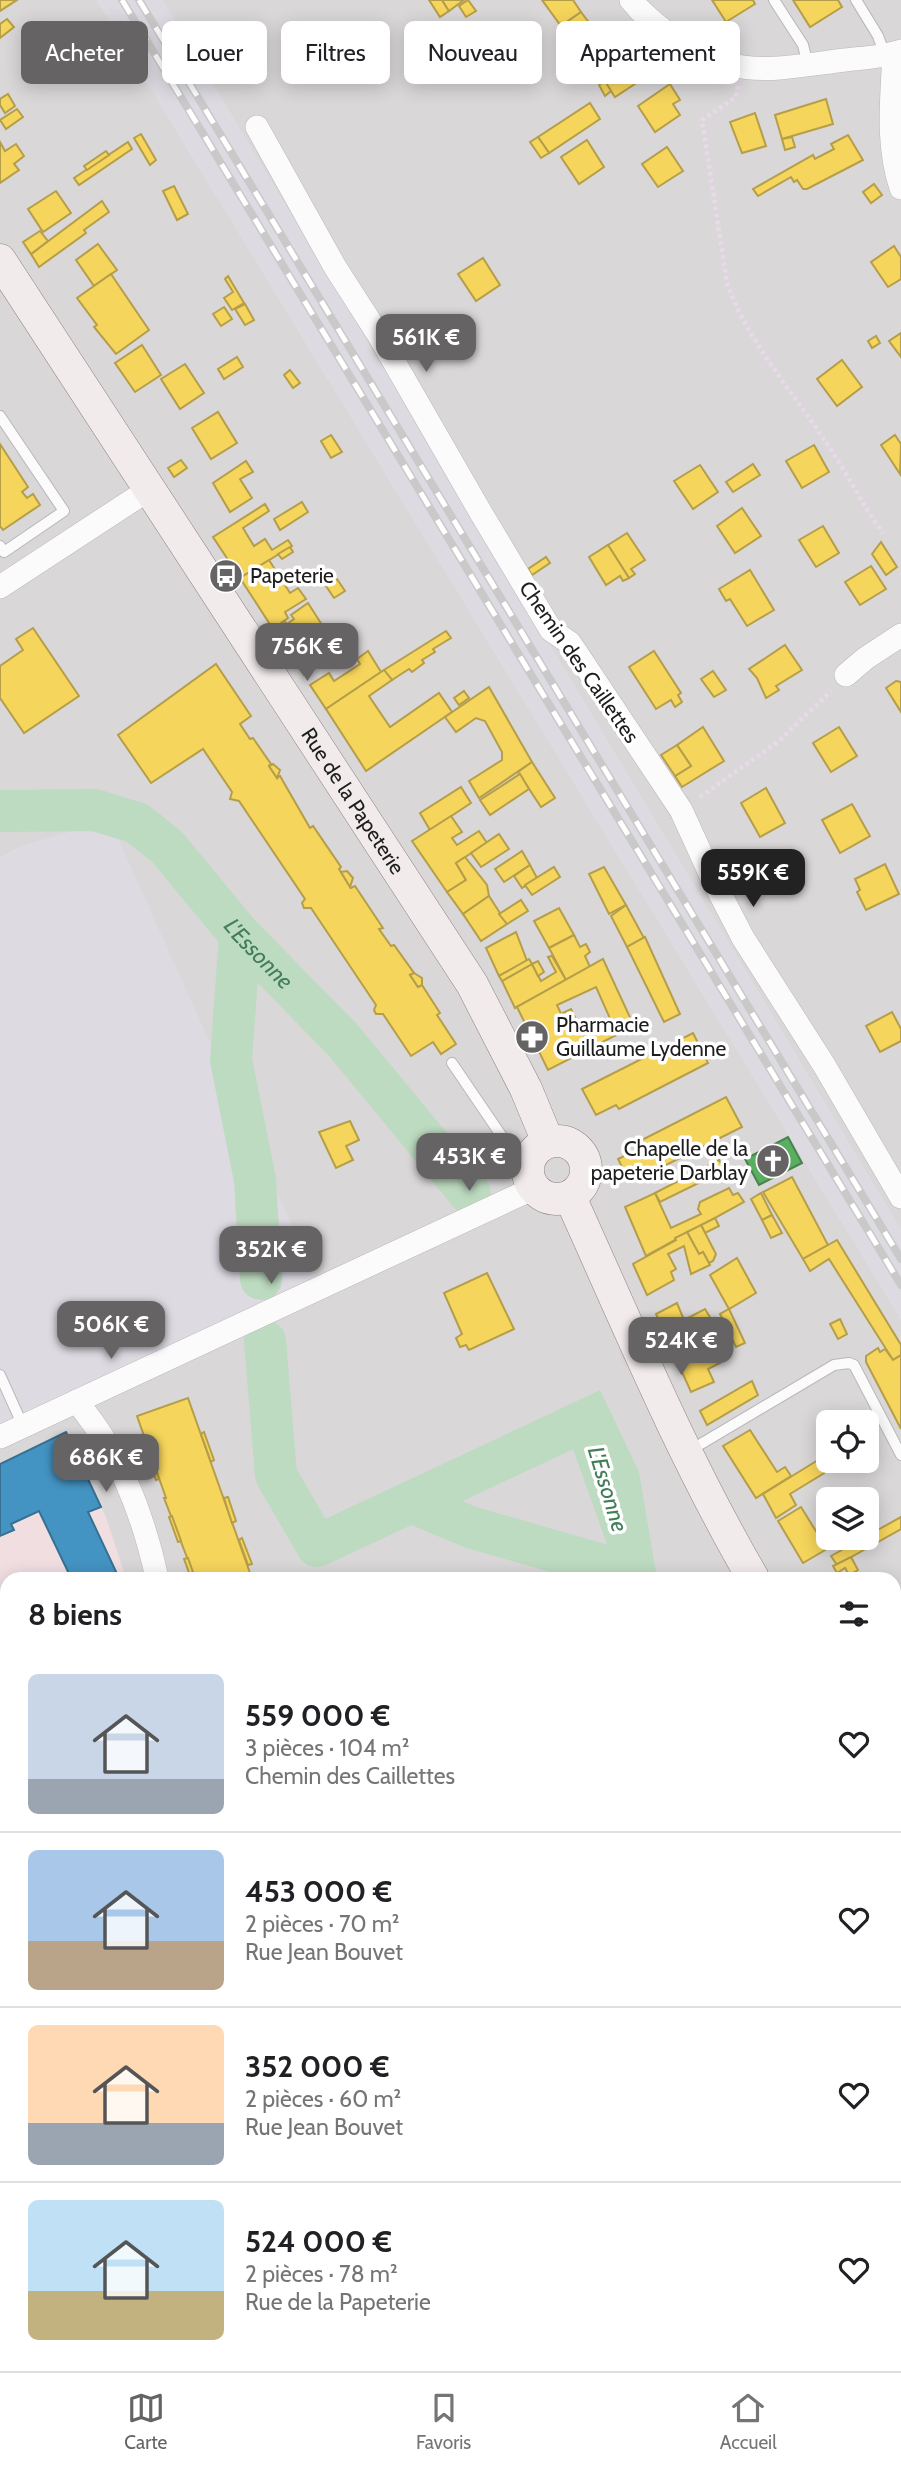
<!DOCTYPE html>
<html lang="fr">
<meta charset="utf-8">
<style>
:root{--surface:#fff;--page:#f2f2f2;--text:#202124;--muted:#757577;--line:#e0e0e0;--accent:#656364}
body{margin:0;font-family:Cabin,sans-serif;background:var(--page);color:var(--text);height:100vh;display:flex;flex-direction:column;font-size:26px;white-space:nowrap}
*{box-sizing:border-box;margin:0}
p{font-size:23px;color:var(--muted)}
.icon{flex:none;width:38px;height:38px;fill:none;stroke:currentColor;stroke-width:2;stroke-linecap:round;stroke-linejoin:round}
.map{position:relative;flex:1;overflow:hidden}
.side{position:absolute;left:0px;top:1572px;width:901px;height:800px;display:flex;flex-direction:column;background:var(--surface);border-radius:21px 21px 0 0;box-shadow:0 4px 18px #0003}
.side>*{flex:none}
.banner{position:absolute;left:21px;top:21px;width:859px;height:63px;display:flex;gap:14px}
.controls{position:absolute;left:816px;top:1410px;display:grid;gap:14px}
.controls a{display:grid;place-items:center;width:63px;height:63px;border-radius:10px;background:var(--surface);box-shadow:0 4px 18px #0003;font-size:35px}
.price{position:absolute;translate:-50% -60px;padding:0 16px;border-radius:14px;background:var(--accent);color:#fff;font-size:23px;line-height:46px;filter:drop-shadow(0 2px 4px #0008)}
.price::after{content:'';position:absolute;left:50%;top:42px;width:21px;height:16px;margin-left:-10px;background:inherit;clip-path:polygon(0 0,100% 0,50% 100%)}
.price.on{background:#222;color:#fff}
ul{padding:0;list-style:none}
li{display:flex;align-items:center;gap:21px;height:175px;padding:0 28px}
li+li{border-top:2px solid var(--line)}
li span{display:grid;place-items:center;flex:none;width:196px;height:140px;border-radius:10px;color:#555}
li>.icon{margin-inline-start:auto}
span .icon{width:84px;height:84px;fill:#fffc;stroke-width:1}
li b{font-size:30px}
h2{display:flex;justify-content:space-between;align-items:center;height:84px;padding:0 28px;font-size:30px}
.chip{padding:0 24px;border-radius:10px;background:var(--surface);box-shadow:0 4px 18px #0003;font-size:24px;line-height:63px}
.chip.on{background:var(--accent);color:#fff}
.tabs{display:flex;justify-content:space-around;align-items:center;height:98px;border-top:2px solid var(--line);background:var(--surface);font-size:19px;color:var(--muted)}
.tabs a{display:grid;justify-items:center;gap:4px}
.tabs .on{color:var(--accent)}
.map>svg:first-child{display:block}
.residential{fill:#dad7d9;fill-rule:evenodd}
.industrial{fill:#dddae2}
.education{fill:#f0dee1}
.park{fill:#efedd5}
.water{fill:#bddbc0}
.homes{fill:#f6d55c;stroke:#b59e49;stroke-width:2;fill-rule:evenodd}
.schools{fill:#4393c3;stroke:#387091;stroke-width:2}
.public{fill:#5aae61;stroke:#48824d;stroke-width:2}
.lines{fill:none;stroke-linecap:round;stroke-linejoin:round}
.river{stroke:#bddbc0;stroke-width:42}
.lane-casing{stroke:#bab7b8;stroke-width:12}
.street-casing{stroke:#bab7b8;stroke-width:24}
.secondary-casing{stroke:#938081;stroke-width:33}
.path{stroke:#e8dae8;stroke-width:4.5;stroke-dasharray:3.5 3.5;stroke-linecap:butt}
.lane{stroke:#fcfbfc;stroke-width:10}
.street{stroke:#fcfbfc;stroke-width:23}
.secondary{stroke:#f2ebeb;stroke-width:32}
.rail-casing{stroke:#cac9c9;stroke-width:8}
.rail{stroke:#fff;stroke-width:5;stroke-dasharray:16;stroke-linecap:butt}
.labels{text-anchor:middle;stroke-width:7;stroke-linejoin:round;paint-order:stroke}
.poi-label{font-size:21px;fill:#1d1d1d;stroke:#fff;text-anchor:start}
.street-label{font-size:21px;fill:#1d1d1d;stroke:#fff}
.water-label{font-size:23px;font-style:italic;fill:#437e5a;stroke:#fff}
</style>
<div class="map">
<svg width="901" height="2371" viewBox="0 0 901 2371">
<rect width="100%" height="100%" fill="#ebe6e8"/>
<g class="residential">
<path d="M0,0H97L901,1319V2371H0V1437L24,845L0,858ZM828,1423H866V1461H828ZM828,1500H866V1538H828ZM7,1578H894V2364H7Z"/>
<polygon points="162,0 901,0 901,1230"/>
</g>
<g class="industrial">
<polygon points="97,0 162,0 901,1230 901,1319"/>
<polygon points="89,826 115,832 320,1287 0,1437 0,858 24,845"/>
</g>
<polygon class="education" points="66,1432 106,1517 126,1578 7,1578 7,1678 0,1682 0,1464"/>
<g class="park">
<polygon points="894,1943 901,1946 901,2024 894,2027"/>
<polygon points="894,2068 901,2084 901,2371 856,2371 856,2364 894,2364"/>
</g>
<polygon class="water" points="600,1390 639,1472 657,1578 615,1578 612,1558 573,1449 556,1411"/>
<g class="homes">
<polygon points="0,0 17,0 0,11"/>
<polygon points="429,0 442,0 449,11 440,17"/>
<polygon points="438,0 464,0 449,11 442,0"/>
<polygon points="468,0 476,11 466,17 459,6"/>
<polygon points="542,0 573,0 581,12 561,26"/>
<polygon points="712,0 753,0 755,4 726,22"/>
<polygon points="793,0 838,0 842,7 810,27"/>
<polygon points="581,12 596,32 572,49 558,28"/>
<polygon points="7,19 14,27 0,38 0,24"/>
<polygon points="512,40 521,54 502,68 492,54"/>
<polygon points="624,53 641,80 615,97 597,70"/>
<polygon points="521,54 531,68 511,82 502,68"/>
<polygon points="85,62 90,69 77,80 72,74"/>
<polygon points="605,81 611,91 605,96 599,85"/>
<polygon points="670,84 680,100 673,104 680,115 655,132 638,106"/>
<polygon points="8,94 15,106 5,113 0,105 0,99"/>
<polygon points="826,99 833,124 782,139 775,115"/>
<polygon points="590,103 600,119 549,153 538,137"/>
<polygon points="17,109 23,117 6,129 0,120"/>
<polygon points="755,113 766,146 742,153 730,122"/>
<polygon points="141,134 156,160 150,165 134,138"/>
<polygon points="848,135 863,160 807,189 803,189 797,180 794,182 791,177 758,196 753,189 813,155 815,159 834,149 831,144"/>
<polygon points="538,137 549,153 541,158 530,142"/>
<polygon points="792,137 795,147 785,150 782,139"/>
<polygon points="587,140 604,167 579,184 561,157"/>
<polygon points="0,142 5,151 16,144 24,156 14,164 19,170 0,183"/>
<polygon points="128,142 132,149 79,185 74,178"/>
<polygon points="667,147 683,171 658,187 642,164"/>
<polygon points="106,151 109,155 87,170 84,166"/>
<polygon points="874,184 882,195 871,203 863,192"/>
<polygon points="174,186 188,214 177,220 163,191"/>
<polygon points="56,191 71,213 43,232 28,209"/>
<polygon points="102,201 109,212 84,230 86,233 39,267 31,254"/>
<polygon points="40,231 48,241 31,254 23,242"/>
<polygon points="98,244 117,270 94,286 76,260"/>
<polygon points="894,246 901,257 901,279 888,287 871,262"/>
<polygon points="483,258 500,285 476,301 458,274"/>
<polygon points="111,274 149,330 116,354 94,327 97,325 77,298"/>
<polygon points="228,276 244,303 232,310 224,298 233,292 225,279"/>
<polygon points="245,304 254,320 245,325 235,309"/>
<polygon points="224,307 232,319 221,326 213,314"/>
<polygon points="901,333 901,357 889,341"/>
<polygon points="876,336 880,343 872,348 868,341"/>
<polygon points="142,345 161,375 135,392 115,363"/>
<polygon points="237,357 243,367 224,379 218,369"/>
<polygon points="842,360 862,387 837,406 817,379"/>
<polygon points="185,364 204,393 180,409 161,379"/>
<polygon points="290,370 300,383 293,388 284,375"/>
<polygon points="218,412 237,443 211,459 192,428"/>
<polygon points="331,435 342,452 331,458 321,441"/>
<polygon points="895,435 901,444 900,474 881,445"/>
<polygon points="0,444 28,487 22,492 27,498 33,494 40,505 3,530 0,526"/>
<polygon points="814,445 829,472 802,488 786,461"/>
<polygon points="181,460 187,468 174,477 168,468"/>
<polygon points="246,461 253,472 240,479 252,498 230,512 213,483"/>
<polygon points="753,464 760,475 733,492 726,482"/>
<polygon points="700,465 718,492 693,509 674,481"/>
<polygon points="302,502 308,512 280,530 274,519"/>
<polygon points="265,504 269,511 243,528 254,546 265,539 272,550 288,540 292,546 240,578 213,537"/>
<polygon points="742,508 761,536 735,553 717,526"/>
<polygon points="823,526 839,553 816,567 799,540"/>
<polygon points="627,533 645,560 631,569 635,574 629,578 608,545"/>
<polygon points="881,542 897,567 886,575 872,554"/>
<polygon points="608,545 629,578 623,581 620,576 606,585 589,557"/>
<polygon points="290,547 293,552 282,559 278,554"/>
<polygon points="546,557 550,563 532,575 528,569"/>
<polygon points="269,560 290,593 298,588 306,599 285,612 288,618 273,629 240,578"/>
<polygon points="871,566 886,589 860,605 845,582"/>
<polygon points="750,570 774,610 747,626 730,599 726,601 719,589"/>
<polygon points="337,579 345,591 334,598 326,586"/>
<polygon points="308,603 331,639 295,662 273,629 284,621 287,624 294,619 291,615"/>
<polygon points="33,628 79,696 24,733 0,698 0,666 23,650 16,639"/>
<polygon points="446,631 451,638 433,649 435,652 422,660 424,663 412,672 409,669 392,680 384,670"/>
<polygon points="341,633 350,647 304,675 295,662"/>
<polygon points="785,645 802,670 776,686 779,690 766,698 757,678 749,669"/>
<polygon points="368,651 381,672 326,709 310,685 329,673 334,681 360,664 357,659"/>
<polygon points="654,651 681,693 678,695 682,702 675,707 671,700 656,709 629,667"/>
<polygon points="216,664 251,716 240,724 250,739 253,738 271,764 269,766 277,778 280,776 310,828 313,826 341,867 339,869 351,888 355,886 383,928 379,929 391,946 394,945 414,973 410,975 418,987 422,985 440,1013 437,1015 456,1044 441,1054 433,1042 411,1056 383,1014 376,1014 374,1010 376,1005 311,908 304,908 302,903 305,899 239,801 230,799 232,792 203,749 151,783 118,735"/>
<polygon points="384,670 392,680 369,696 390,727 439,693 452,712 366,771 326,709"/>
<polygon points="713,671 726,690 714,697 701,679"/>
<polygon points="896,681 901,682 901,712 886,688"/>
<polygon points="489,687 532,762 479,798 469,781 502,760 502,752 485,721 476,718 456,732 445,717"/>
<polygon points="464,691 469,698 459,705 454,698"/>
<polygon points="703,727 724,761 682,787 675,776 691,766 677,745"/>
<polygon points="839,727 857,756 831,772 813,743"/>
<polygon points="677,745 691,766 675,776 661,755"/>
<polygon points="532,762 555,798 541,807 518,772"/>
<polygon points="273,764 280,770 277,778 269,766"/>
<polygon points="520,774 529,789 490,815 480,800"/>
<polygon points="461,787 471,803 430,830 420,813"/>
<polygon points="766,788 785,823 760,837 741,803"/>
<polygon points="852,804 870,836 840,853 822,820"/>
<polygon points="451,816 462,832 452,838 457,845 479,831 487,843 456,863 466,880 447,892 412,841"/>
<polygon points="499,834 509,849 481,867 471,853"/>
<polygon points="522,851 530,865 504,882 495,869"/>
<polygon points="465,857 487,885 489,896 463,914 447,892 466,880 456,863"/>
<polygon points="885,864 899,894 866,910 857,892 860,890 855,879"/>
<polygon points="530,865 537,878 522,888 514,876"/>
<polygon points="554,867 560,877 532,895 525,885"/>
<polygon points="604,867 626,905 609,914 589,874"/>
<polygon points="347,871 353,878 350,887 341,872"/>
<polygon points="489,896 507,924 481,941 463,914"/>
<polygon points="521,900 528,911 507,924 499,914"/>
<polygon points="626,905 644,938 627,947 611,916"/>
<polygon points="559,908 574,935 549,948 534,921"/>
<polygon points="516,932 527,961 499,976 486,948"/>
<polygon points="574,935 580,947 586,944 590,952 585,956 590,967 566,980 549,948"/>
<polygon points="645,937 680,1014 664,1022 627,947"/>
<polygon points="552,956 566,980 515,1008 502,981 532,964 541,981 556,972 548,957"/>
<polygon points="529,959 532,964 502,981 499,976"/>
<path d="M603,959L634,1026L548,1070L517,1007ZM596,987L612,1023L584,1035L571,1009L561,1014L557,1005Z"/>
<polygon points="538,961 544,972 538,976 532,964"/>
<polygon points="414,973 422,978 422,985 418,987 410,975"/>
<polygon points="892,1012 901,1029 901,1041 880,1052 866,1026"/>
<polygon points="693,1033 708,1063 619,1109 616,1105 596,1115 582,1089"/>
<polygon points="726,1097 742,1127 630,1183 618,1159 639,1149 636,1143"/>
<polygon points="350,1121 359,1140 346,1146 353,1160 336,1168 319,1132"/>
<polygon points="719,1160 725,1170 660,1202 655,1193"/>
<polygon points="792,1177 828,1245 803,1259 763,1192"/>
<polygon points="729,1188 733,1195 738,1193 744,1202 646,1256 625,1207 655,1193 671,1228 701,1214 698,1209 700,1202"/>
<polygon points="761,1193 772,1215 762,1220 751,1199"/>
<polygon points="772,1215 782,1233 771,1238 762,1220"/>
<polygon points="715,1218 719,1226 705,1233 701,1225"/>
<polygon points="701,1225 716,1254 713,1261 709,1263 703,1252 699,1254 687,1232"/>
<polygon points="687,1232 699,1254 703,1252 710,1265 691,1274 684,1246 668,1254 676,1269 671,1272 674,1280 647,1295 633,1264 676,1240 675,1238"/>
<polygon points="837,1240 901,1345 901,1355 893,1360 829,1259 810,1271 803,1259"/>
<polygon points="737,1258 756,1293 729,1309 710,1275"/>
<polygon points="487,1273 514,1329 469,1350 466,1345 460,1347 456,1338 462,1334 444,1293"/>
<polygon points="677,1303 684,1320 705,1309 711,1319 669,1343 656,1314"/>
<polygon points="729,1309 745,1343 736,1347 720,1314"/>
<polygon points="714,1318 719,1331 708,1337 720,1363 708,1369 714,1382 691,1392 669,1343"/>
<polygon points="840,1319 847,1334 838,1339 830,1324"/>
<polygon points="878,1348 880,1352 885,1349 893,1360 901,1355 901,1429 866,1362 866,1356"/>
<polygon points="752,1381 758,1395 707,1425 700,1411"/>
<polygon points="188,1398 250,1573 234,1578 195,1578 164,1498 166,1498 137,1416"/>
<polygon points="750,1430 777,1472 785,1467 791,1476 756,1498 723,1446"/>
<polygon points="204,1432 214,1460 211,1462 201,1434"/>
<polygon points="150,1452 159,1479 156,1480 146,1453"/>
<polygon points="818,1460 826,1472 790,1494 796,1505 776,1518 763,1494"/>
<polygon points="228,1497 236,1521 232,1523 224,1498"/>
<polygon points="801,1507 827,1549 803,1563 778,1521"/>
<polygon points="172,1516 181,1541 178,1542 169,1517"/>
<polygon points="901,1517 901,1529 837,1565 831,1556"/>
<polygon points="242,1538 252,1564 248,1565 239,1540"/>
<polygon points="851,1557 858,1570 849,1575 845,1568 837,1573 833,1566"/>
<polygon points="188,1558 195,1578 191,1578 184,1559"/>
<polygon points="897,1622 901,1631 901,1637 898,1638 901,1647 894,1650 894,1623"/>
<polygon points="901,1665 901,1722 894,1725 894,1668"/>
<polygon points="7,1763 7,1823 5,1820 0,1822 0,1766"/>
<polygon points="6,2154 7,2208 0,2210 0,2156"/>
<polygon points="66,2364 123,2364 124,2371 67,2371"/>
<polygon points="178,2364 247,2364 260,2371 174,2371"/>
<polygon points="763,2364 830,2364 830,2371 763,2367"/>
<polygon points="763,2367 824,2371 762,2371"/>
</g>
<polygon class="schools" points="66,1432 101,1507 88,1512 119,1578 71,1578 39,1511 11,1524 14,1530 0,1536 0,1464"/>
<polygon class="public" points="788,1137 802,1163 759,1185 745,1159"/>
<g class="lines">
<g class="river">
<path id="s1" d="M0,811L95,810L137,823L167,847L240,935L343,1040L470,1194"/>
<polyline points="240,935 231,1060 255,1180 261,1279"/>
<polyline points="265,1341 276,1475 317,1546 411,1502 470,1527 633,1574"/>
<polyline points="411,1502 586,1420"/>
</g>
<g class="lane-casing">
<g id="lane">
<polyline points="774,0 803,45 808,65"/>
<polyline points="856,0 878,36 885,55"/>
<polyline points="0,416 64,511 4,552 0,546"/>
<polyline points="452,1063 511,1150 531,1157"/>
<polyline points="0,1375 23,1426"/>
<polyline points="689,1451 834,1365 849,1363 854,1365 901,1455"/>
<polyline points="0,1670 7,1667"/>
<polyline points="25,2364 26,2371"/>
</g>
</g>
<g class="street-casing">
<g id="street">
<path d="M631,0C643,15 656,25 671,36C730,79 770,70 837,61C858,58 881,58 901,51"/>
<path d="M894,53C892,98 886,144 901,188"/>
<polyline points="257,127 335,267 378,334 481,513 551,630 570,643 681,810 713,880 743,938 824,1065 901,1197"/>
<polyline points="0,587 148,490"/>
<polyline points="846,675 866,658 901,635"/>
<path d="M77,1401C86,1414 97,1427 105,1441C130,1482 147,1532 157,1578"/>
<polyline points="0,1437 534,1188"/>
<polyline points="894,1737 901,1734"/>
<polyline points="894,1898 901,1898"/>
<polyline points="0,2269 7,2266"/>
<polyline points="403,2364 499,2371"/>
<polyline points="308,2371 309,2364"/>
<polyline points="661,2371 662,2364"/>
<polyline points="698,2371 699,2364"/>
</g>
</g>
<g class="secondary-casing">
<g id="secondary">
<path id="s2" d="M0,260L472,984L526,1089L548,1142"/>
<circle cx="557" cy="1170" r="29"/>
<path d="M570,1197C628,1325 682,1456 753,1578"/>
<polyline points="894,1801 901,1813"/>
</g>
</g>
<g class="path">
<path d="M738,86L736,97L702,120L727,283C745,337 791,390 823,438C845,469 861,503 883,533"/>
<polyline points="700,797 779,741 831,691"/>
<polyline points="898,1938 901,1925"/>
<polyline points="894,1978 900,1980 901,1976"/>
<polyline points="894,2137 901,2157"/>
<polyline points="894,2263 901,2164"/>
<polyline points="151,2371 152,2364"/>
<polyline points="746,2371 746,2364"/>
<polyline points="886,2371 887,2364"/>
</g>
<use href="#lane" class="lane"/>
<use href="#street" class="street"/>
<use href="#secondary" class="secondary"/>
<g class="rail-casing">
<g id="rail">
<polyline points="122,0 901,1285"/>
<polyline points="139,0 901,1259"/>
</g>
</g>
<use href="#rail" class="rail"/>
</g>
<defs>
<g id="bus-disc" transform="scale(1.75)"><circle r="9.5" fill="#656364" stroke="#fff"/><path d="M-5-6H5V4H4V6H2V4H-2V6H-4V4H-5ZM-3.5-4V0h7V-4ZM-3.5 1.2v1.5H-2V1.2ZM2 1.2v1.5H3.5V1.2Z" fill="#fff"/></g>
<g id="pharmacy-disc" transform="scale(1.75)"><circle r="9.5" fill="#656364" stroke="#fff"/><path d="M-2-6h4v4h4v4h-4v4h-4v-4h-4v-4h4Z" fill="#fff"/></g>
<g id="church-disc" transform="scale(1.75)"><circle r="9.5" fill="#656364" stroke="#fff"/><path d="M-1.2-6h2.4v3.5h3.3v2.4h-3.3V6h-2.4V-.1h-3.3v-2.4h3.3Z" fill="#fff"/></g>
</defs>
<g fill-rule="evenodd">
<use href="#bus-disc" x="226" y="576"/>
<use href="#pharmacy-disc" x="532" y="1037"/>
<use href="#church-disc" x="773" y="1161"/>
</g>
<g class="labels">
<g class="poi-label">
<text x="250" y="583">Papeterie</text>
<text x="556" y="1032">Pharmacie<tspan x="556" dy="24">Guillaume Lydenne</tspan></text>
<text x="748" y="1156" text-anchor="end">Chapelle de la<tspan x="748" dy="24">papeterie Darblay</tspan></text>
</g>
<g class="street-label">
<text transform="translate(579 662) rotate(55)" y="7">Chemin des Caillettes</text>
<text dy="7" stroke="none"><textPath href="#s2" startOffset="646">Rue de la Papeterie</textPath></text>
</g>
<g class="water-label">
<text dy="8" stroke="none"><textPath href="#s1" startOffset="318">L'Essonne</textPath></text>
<text transform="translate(608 1489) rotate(73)" y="8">L'Essonne</text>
</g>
</g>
</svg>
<div class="controls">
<a><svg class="icon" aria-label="locate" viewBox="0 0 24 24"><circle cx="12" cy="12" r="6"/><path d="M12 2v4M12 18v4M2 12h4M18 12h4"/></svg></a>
<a><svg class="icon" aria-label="layers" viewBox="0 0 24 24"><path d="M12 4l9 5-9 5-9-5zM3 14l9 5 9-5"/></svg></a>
</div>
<b class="price" style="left:426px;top:374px">561K €</b>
<b class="price" style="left:307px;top:683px">756K €</b>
<b class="price on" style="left:753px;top:909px">559K €</b>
<b class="price" style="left:469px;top:1193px">453K €</b>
<b class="price" style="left:271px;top:1286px">352K €</b>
<b class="price" style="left:111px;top:1361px">506K €</b>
<b class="price" style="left:681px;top:1377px">524K €</b>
<b class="price" style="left:106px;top:1494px">686K €</b>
<div class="banner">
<a class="chip on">Acheter</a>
<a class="chip">Louer</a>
<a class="chip">Filtres</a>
<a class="chip">Nouveau</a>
<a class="chip">Appartement</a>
</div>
<section class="side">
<h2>8 biens<svg class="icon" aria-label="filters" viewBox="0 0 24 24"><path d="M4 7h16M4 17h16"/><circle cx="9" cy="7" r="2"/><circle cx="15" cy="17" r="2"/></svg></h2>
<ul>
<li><span style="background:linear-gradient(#c9d6e8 75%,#9aa5b1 0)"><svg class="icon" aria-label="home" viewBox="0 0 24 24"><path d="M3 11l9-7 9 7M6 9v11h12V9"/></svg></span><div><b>559 000 €</b><p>3 pièces · 104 m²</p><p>Chemin des Caillettes</p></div><svg class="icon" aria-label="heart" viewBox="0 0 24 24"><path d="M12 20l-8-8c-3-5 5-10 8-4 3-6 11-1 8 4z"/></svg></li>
<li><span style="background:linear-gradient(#a9c7e8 65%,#b9a48a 0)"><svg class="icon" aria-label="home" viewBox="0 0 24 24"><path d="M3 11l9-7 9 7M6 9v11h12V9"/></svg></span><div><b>453 000 €</b><p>2 pièces · 70 m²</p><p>Rue Jean Bouvet</p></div><svg class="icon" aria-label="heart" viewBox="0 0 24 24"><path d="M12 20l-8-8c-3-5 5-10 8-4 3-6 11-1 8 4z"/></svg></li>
<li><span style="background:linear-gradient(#ffd9b3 70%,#9aa5b1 0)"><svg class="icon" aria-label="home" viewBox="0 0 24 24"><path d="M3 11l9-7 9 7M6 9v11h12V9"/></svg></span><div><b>352 000 €</b><p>2 pièces · 60 m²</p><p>Rue Jean Bouvet</p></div><svg class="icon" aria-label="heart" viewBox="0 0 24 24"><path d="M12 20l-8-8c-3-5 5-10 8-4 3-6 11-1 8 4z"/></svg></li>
<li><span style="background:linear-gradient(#bfe0f5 65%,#c2b280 0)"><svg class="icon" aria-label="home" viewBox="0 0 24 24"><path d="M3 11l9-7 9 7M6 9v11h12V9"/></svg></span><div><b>524 000 €</b><p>2 pièces · 78 m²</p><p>Rue de la Papeterie</p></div><svg class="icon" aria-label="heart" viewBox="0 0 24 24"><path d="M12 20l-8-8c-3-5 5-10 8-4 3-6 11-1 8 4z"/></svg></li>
</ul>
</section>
</div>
<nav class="tabs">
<a class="on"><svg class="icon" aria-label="map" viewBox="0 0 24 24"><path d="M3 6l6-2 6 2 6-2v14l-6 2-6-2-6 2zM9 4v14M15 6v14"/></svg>Carte</a>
<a><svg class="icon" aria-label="saved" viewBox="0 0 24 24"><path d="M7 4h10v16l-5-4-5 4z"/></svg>Favoris</a>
<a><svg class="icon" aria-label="home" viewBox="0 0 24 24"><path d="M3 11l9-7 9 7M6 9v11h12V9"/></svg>Accueil</a>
</nav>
